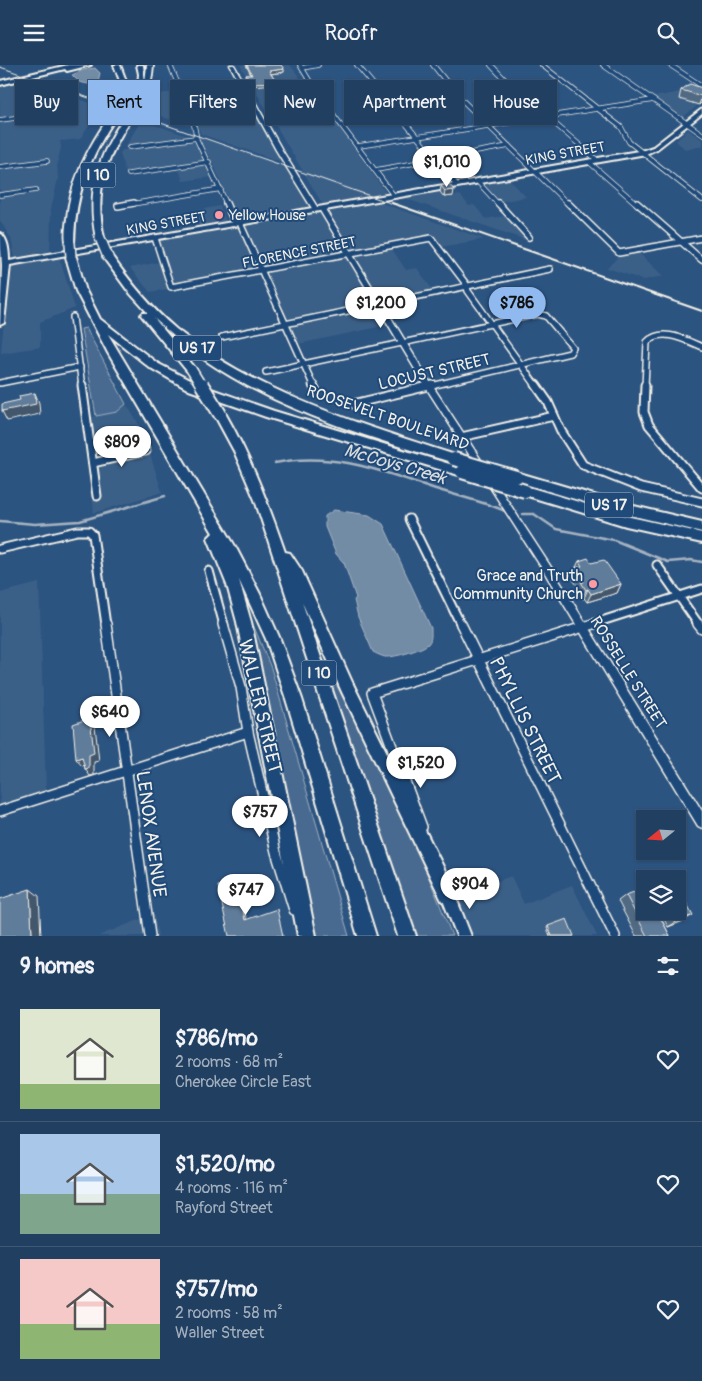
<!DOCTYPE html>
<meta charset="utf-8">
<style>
:root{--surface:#213f61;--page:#294667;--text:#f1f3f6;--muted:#a2afbd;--line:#3e5876;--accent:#90b9f0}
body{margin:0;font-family:Pangolin,sans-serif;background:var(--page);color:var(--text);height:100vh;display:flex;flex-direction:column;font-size:19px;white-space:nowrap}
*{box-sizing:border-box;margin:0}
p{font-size:16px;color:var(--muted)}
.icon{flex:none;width:28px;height:28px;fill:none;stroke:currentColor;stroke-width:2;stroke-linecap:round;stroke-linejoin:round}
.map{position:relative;height:871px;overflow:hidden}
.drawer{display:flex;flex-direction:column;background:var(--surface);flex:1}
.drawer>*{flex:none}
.hud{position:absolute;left:15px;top:15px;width:672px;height:45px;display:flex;gap:10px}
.needle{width:32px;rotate:252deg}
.fabs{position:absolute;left:636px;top:745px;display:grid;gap:10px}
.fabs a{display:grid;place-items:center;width:50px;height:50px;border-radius:0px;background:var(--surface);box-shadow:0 1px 4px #0004,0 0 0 1px var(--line);font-size:25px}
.price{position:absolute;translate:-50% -42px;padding:0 11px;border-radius:18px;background:#fff;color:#222;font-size:16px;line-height:32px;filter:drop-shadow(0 1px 2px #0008)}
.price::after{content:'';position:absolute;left:50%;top:30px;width:15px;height:11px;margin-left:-8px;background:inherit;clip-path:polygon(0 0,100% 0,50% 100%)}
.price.current{background:var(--accent);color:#111}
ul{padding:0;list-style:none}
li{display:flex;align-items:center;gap:15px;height:125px;padding:0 20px}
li+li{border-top:1px solid var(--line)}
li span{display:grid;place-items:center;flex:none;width:140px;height:100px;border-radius:0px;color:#555}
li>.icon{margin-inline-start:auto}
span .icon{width:60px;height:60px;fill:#fffc;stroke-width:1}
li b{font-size:21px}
h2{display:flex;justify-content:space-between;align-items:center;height:60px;padding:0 20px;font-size:21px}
.tag{padding:0 18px;border-radius:0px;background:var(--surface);box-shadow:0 1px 4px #0004,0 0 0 1px var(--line);font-size:18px;line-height:45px}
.tag.current{background:var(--accent);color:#111}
header{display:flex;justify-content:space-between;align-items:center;height:65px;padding:0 20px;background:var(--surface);font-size:22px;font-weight:600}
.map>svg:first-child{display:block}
.built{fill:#3b6088}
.green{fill:#496b90;stroke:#9eaebc}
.water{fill:#738ca6;stroke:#a7b4c0}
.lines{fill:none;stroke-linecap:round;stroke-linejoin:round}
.stream{stroke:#a7b4c0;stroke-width:2.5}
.minor-far3-casing{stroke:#f4f1e8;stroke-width:5.5}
.minor-far2-casing{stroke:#f4f1e8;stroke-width:8}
.minor-far1-casing{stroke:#f4f1e8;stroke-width:11}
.minor-casing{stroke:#f4f1e8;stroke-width:12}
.tertiary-casing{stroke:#f4f1e8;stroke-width:3}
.secondary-casing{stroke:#f4f1e8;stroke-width:4}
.motorway-casing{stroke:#f4f1e8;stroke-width:4}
.minor-far3{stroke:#1f4a7a;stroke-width:4}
.minor-far2{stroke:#1f4a7a;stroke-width:5}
.minor-far1{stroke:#1f4a7a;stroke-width:7}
.minor{stroke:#1f4a7a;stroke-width:9}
.tertiary{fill:#1f4a7a;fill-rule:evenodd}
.secondary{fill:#1f4a7a;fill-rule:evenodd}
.motorway{fill:#1f4a7a;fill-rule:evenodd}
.rail-far1{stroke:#f4f1e8;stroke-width:1}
.rail{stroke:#f4f1e8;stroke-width:2}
.motorway-bridge-far2-casing{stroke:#f4f1e8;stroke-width:9;stroke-linecap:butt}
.motorway-bridge-far1-casing{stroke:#f4f1e8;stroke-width:12;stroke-linecap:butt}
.motorway-bridge-casing{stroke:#f4f1e8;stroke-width:16;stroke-linecap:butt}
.motorway-bridge-far2{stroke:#1f4a7a;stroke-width:8}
.motorway-bridge-far1{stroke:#1f4a7a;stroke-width:9}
.motorway-bridge{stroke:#1f4a7a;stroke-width:12}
.wall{fill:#516a84;stroke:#f4f1e8}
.shaded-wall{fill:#42566c;stroke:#f4f1e8}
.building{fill:#5e7b9a;stroke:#f4f1e8}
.poi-dot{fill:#ff9aa2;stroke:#1f4a7a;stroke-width:2}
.labels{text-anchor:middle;stroke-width:4;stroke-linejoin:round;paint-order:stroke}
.far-street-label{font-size:14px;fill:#f4f1e8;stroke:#1f4a7a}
.far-poi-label{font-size:14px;fill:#f4f1e8;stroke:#1f4a7a;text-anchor:start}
.shield{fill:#1f4a7a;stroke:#b4bfc7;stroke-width:1}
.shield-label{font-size:15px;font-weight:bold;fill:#f4f1e8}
.street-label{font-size:16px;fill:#f4f1e8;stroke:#1f4a7a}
.poi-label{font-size:16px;fill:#f4f1e8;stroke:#1f4a7a;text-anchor:end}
.water-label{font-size:18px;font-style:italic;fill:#dadddb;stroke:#1f4a7a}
.near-street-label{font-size:19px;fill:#f4f1e8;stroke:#1f4a7a}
</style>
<header><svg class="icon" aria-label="menu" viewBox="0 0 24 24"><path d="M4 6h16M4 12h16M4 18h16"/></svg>Roofr<svg class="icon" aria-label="search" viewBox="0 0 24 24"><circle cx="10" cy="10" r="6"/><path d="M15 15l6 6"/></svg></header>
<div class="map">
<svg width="702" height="871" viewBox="0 0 702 871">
<rect width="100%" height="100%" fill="#2c5481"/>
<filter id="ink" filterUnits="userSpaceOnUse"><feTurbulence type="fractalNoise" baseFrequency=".02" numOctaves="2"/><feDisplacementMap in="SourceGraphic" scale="10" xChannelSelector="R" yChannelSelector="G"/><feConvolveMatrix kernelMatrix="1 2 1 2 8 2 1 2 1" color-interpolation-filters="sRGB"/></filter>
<g filter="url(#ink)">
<g class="built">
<polygon points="240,0 290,0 315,32 317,32 386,128 323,140"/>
<polygon points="30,14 52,22 48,23 102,42 80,74 60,76 61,82 57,99 58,114 51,144 50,186 15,193 11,173 0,156 0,21"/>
<polygon points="691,19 702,26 702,37 683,52 654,32 680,27"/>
<polygon points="177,27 189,61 146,46 157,29"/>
<polygon points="219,40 223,49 254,45 282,97 201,69 191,44"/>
<polygon points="141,55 190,72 126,81"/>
<polygon points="688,65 702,75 702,81 685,84 676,76"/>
<polygon points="198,72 285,102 310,142 237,155 213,98"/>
<polygon points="188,75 193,76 205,96 126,109 120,88 123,85"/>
<polygon points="207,99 212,112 183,116 179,104"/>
<polygon points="509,114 526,132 499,137 484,119"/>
<polygon points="437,125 444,133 460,130 469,141 474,140 486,154 505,151 529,176 401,132"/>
<polygon points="378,137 484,174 441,182 433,172 356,186 351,185 327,147 329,145"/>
<polygon points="220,141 226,156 199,161 193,146"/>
<polygon points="317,147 321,147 344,187 268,203 263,201 245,160"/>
<polygon points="238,161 258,204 177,220 172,219 159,174"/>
<polygon points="391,183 406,205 417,203 434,227 384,237 381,236 353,191"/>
<polygon points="639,188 663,211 644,215 607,203 618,192"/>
<polygon points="59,192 75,243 40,257 40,282 1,288 8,215 12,203 17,199"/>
<polygon points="345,192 348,193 375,237 372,239 293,256 288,255 266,208"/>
<polygon points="160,197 168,224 150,227 130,203"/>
<polygon points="375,242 378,243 388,260 298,279 290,261"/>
<polygon points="126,339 142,364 162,427 94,448 85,353 117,347"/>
<polygon points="39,518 46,727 0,741 0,528"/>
<polygon points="511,811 524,839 572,820 597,871 472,871 458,832"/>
<polygon points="154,849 158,871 98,871"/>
</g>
<g class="green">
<polygon points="86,263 126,339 117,347 96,351 81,264"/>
<polygon points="243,535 271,603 349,871 315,871"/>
<path d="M314,576C363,672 414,769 452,871H415Z"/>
</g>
<g class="water">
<polygon points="95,3 100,8 97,21 79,17 72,10 83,5"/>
<path d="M334,445L369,450L383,459L431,563C431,569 432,575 428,579C421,585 393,593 385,592C381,591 377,589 373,587L358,552L354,535L356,533L344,498L336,489L325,462V451Z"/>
</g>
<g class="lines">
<g class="stream">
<path d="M275,398C335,386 383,407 439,425C461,432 484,437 505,446"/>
<polyline points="523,449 534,449 556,464 614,475 668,497 691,495 702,497"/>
<polyline points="0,456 35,459 80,456 165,431"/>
</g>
<g class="minor-far3-casing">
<g id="minor-far3">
<polyline points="170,0 193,55 197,75 227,140"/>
<polyline points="300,0 315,25 394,131"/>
<polyline points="357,0 457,120"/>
<polyline points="433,0 457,30 569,140"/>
<polyline points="491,0 510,20 597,95"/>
<polyline points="542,0 621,62 629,77 702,135"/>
<polyline points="603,0 702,69"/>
<polyline points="670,0 702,21"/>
<polyline points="302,3 318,0"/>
<polyline points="181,26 242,18"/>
<polyline points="0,55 51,48"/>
<polyline points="359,81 653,35"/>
<polyline points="130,82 196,73"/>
<polyline points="589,97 638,140"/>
<polyline points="0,102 47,96"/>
<polyline points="376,105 509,81"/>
<polyline points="129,109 209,97"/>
<polyline points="477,116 499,140"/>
<polyline points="0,130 36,125"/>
<polyline points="126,140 221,124"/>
</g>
</g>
<g class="minor-far2-casing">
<g id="minor-far2">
<polyline points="226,138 235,159"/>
<polyline points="498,138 529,172"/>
<polyline points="568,138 619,188 702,173"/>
<polyline points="637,138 702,195"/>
<polyline points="118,141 134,138"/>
<polyline points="240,158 314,322"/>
<polyline points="155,173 171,222 431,173 466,219 468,226 537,322"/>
<polyline points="73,252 82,322"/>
<polyline points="222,272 550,204"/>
<polyline points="266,307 538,249 546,251 573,283 570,288 427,322"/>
<polyline points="0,318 80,302"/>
<path d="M645,322L647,277C662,262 685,275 702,282"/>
</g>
</g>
<g class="minor-far1-casing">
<g id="minor-far1">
<polyline points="82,320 97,431"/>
<polyline points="313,320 316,326"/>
<polyline points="536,320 548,337 561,366 583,400 641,423 702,437"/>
<polyline points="645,320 644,347 649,360 702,423"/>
<polyline points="353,339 433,320"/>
<polyline points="461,372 554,351"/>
<polyline points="93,398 146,386"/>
<polyline points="409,454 461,560"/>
<polyline points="0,484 77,466 89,466 93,470 106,560"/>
<polyline points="657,500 699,560"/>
<polyline points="209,506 224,560"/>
<polyline points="589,560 702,524"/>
</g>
</g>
<g class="minor-casing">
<g id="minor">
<polyline points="106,559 150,871"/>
<polyline points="223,559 241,622 248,667 276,787 294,845"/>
<polyline points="461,559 615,871"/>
<polyline points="698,559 702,564"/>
<polyline points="0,746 248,667"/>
<polyline points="422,762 372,628 593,559"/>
</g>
</g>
<g class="tertiary-casing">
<g id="tertiary">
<polygon points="230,0 234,0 282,85 319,145 318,146 313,145 276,85"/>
<polygon points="320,143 325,144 432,320 485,401 486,403 485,405 479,405 425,321 319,144"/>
<polygon points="489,411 492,412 549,499 702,746 702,763 698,761 543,505 486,416 485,414 486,412"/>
</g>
</g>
<g class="secondary-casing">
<g id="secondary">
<polygon points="68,0 91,0 67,6 65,4 0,20 0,16"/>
<path d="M702,44V49L657,84L646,89L10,200L4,258L0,260L2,201L0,168C8,173 9,187 9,196L644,85L653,82Z"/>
<polygon points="448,823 453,825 471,871 457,871 441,830 443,825"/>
</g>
</g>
<g class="motorway-casing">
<g id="motorway">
<polygon points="114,0 120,0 126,16 124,35 119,34 120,16"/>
<path d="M137,0H143L145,18L147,0H153C152,14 149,34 136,41L133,39L141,24L138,22L139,9Z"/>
<path d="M112,48L118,49C90,91 75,127 74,178L70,181L67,180C64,172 66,161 67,153C71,114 89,80 112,48Z"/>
<path d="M124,52L131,54C105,94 94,126 104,173L100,176L96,173C86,125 98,92 124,52Z"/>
<polygon points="71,189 76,192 86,226 100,254 157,298 197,319 274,346 466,404 468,407 462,411 266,352 189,325 149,302 108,269 235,481 260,529 280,574 302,634 376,871 358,871 286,634 266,574 239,515 251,557 316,871 298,871 237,557 227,520 208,473 213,468 108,288 76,226 66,192"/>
<path d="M108,189L111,190C130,217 151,243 176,264C258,329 360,359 458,391L460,394L458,397L454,398C350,367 233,332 154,253L196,304L195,306H187L141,250L143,248H148L128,226L103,192Z"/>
<path d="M220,345L224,346C250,391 268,438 285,487L290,488L302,506L352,617L457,830L454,836L448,839L442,836L342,627L302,537L416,871H398L255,435L234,386L214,349Z"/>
<polygon points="516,407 621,438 702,457 702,467 621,448 512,415 510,412 512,409"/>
<polygon points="525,421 626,451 702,468 702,478 626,461 521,429 519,426 521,423"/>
</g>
</g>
<use href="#minor-far3" class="minor-far3"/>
<use href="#minor-far2" class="minor-far2"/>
<use href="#minor-far1" class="minor-far1"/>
<use href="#minor" class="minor"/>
<use href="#tertiary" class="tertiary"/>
<use href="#secondary" class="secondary"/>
<use href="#motorway" class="motorway"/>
<polyline class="rail-far1" points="0,2 396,140"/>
<polyline class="rail" points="392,138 702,246"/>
<g class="motorway-bridge-far2-casing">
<g id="motorway-bridge-far2">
<polyline points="114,49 122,34"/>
<polyline points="127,54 136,39"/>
</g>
</g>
<g class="motorway-bridge-far1-casing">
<g id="motorway-bridge-far1">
<polyline points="100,173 108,192"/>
<polyline points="70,178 71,192"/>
<polyline points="191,304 202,322"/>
</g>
</g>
<g class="motorway-bridge-casing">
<g id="motorway-bridge">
<polyline points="202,320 220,349"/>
<polyline points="454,394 516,412"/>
<polyline points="462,407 525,426"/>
</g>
</g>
<use href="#motorway-bridge-far2" class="motorway-bridge-far2"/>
<use href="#motorway-bridge-far1" class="motorway-bridge-far1"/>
<use href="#motorway-bridge" class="motorway-bridge"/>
</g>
<g class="wall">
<polygon points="246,0 281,0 284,7 271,9 276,17 276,19 251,21 247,13 246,10 251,10"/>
<polygon points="702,23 702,37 699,40 679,34 681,25"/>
<polygon points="441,121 453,131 444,132 440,127"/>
<polygon points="579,496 591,498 621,519 617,528 587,537 584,533 582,534 577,526 579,523 571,512 575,503 576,502"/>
<polygon points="626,830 645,846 659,846 658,847 670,871 636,871 618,836"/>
<polygon points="660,846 678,846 683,856 668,862"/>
<polygon points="548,861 574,871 550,871 547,863"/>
</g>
<g class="shaded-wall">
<polygon points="284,4 284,7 269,9 269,6"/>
<polygon points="702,31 702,37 699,40"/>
<polygon points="454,125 453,131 444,132 445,126"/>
<polygon points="35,328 39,338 40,349 7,356 2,346"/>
<polygon points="621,519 617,528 587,537 591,529"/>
<polygon points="588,524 584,533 582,534 586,525"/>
<polygon points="90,653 95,661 99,696 94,697 94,710 90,711 85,704"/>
<polygon points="82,692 88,699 82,701 76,694"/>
<polygon points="236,815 239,821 248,861 245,855"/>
<polygon points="30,824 39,831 41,871 32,871"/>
<polygon points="693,850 683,856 668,862 678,856"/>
</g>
<g class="building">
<polygon points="247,0 281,0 284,4 269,6 276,17 251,18 246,10 252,10"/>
<polygon points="690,19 702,23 702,31 681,25"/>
<polygon points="449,119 454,125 445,126 441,121"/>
<polygon points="35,328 36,339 2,346 2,339 20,335 19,331"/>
<polygon points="588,493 591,498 604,495 621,519 591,529 588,524 586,525 581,517 584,517 575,503 582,501 579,496"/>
<polygon points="90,653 94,688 89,690 89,703 85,704 82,692 76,694 73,659"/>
<polygon points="236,815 245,855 277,844 283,871 229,871 218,821"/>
<polygon points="645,823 645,846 657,846 670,871 647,871 626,830"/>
<polygon points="678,823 693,850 678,856 673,846 678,846"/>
<polygon points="30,824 32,871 0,871 0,834"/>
<polygon points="567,854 574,871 552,871 548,861"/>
</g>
</g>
<g class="poi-dot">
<circle cx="219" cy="150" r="5"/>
<circle cx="593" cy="519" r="5"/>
</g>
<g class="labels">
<g class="far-street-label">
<text transform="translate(565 88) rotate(-10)" y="5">KING STREET</text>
<text transform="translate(166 158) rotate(-10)" y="5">KING STREET</text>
<text transform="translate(299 187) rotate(-11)" y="5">FLORENCE STREET</text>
</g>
<g class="far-poi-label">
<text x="229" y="155">Yellow House</text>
</g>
<g class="shield">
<rect x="80.5" y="97.5" width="35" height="25" rx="4"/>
<rect x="173" y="270.5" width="48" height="25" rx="4"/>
<rect x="585" y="427.5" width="48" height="25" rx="4"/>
<rect x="301.5" y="595.5" width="35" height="25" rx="4"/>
</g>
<g class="shield-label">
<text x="98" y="115">I 10</text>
<text x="197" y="288">US 17</text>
<text x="609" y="445">US 17</text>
<text x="319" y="613">I 10</text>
</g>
<g class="street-label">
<text transform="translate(434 306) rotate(-13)" y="6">LOCUST STREET</text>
<text transform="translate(388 352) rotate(19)" y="6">ROOSEVELT BOULEVARD</text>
<text transform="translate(629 607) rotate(58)" y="6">ROSSELLE STREET</text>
</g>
<g class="poi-label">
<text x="583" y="516">Grace and Truth<tspan x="583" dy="18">Community Church</tspan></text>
</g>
<g class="water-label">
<text transform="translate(395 399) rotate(16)" y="6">McCoys Creek</text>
</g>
<g class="near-street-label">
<text transform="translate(261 641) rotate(77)" y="7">WALLER STREET</text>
<text transform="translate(526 655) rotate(64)" y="7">PHYLLIS STREET</text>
<text transform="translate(152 769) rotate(82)" y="7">LENOX AVENUE</text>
</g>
</g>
</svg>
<div class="fabs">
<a><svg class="needle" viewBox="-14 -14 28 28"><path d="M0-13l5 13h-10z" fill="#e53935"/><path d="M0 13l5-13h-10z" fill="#a2afbd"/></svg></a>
<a><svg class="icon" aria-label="layers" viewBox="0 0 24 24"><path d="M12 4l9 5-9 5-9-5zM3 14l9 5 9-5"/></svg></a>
</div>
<b class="price" style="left:447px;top:123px">$1,010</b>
<b class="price" style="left:381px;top:264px">$1,200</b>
<b class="price current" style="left:517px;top:264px">$786</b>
<b class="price" style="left:122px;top:403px">$809</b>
<b class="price" style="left:110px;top:673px">$640</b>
<b class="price" style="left:421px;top:724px">$1,520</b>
<b class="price" style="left:260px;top:773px">$757</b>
<b class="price" style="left:470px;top:845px">$904</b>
<b class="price" style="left:246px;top:851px">$747</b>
<div class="hud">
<a class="tag">Buy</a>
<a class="tag current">Rent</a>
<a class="tag">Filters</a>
<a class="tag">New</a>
<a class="tag">Apartment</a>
<a class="tag">House</a>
</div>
</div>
<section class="drawer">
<h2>9 homes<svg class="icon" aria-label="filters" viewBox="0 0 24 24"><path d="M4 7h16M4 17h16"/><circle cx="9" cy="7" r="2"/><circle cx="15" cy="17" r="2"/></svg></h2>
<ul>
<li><span style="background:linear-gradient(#dfe7d0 75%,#8fb573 0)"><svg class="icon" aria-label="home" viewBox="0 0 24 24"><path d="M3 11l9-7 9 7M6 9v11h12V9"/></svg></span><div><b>$786/mo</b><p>2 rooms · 68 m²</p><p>Cherokee Circle East</p></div><svg class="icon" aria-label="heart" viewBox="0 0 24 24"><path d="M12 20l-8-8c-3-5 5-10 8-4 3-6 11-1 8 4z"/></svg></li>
<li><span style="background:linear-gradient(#a9c7e8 60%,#7fa58c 0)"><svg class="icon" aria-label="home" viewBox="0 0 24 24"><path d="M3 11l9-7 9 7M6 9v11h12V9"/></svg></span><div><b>$1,520/mo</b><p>4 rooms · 116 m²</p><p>Rayford Street</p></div><svg class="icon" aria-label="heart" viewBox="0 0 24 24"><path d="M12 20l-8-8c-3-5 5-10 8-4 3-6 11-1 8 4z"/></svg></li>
<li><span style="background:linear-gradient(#f6c9c9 65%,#8fb573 0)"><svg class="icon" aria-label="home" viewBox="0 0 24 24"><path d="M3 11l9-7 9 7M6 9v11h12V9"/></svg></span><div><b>$757/mo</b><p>2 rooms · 58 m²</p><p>Waller Street</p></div><svg class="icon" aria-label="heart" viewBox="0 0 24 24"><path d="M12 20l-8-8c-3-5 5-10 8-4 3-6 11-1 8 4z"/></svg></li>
</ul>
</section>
